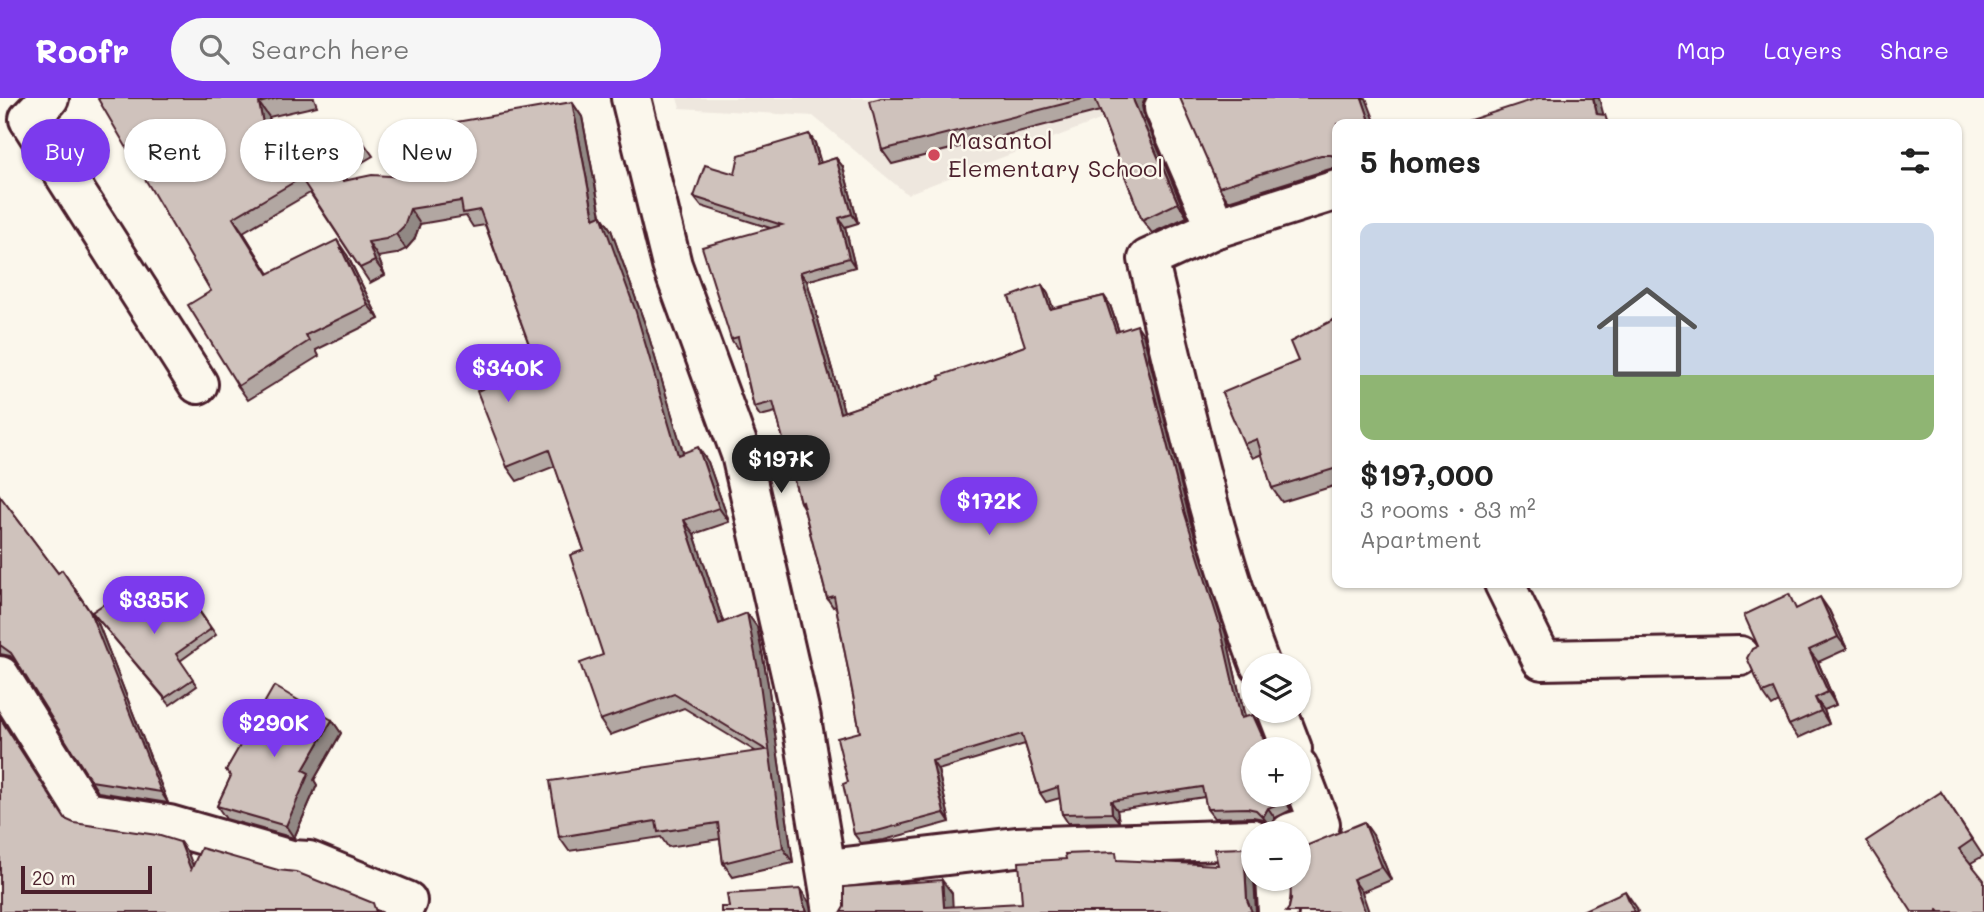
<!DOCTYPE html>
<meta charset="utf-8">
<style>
:root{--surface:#fff;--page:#f6f6f6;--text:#222;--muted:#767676;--accent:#7c3aed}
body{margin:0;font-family:Mali,sans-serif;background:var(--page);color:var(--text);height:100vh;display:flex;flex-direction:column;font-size:26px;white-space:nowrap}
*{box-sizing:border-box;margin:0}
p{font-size:23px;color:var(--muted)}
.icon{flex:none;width:38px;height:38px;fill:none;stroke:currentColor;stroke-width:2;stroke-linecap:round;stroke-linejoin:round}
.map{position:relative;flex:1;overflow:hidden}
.sheet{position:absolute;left:1332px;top:21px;width:630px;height:469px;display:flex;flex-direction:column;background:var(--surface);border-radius:14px;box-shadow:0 2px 5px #0004}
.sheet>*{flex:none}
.banner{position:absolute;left:21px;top:21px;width:665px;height:63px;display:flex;gap:14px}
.controls{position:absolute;left:1241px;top:555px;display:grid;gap:14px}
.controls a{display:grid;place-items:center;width:70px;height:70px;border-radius:50%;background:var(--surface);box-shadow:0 2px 5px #0004;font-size:35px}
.scale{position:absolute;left:21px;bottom:18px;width:131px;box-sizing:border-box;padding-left:7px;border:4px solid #4a1f2b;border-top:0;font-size:19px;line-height:24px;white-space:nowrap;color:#4a1f2b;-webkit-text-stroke:5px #fbf7ec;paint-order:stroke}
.price{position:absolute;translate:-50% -60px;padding:0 16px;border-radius:24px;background:var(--accent);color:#fff;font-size:23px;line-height:46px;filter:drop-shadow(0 2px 4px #0008)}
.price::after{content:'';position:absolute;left:50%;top:42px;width:21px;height:16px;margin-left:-10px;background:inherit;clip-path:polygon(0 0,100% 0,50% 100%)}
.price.selected{background:#222;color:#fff}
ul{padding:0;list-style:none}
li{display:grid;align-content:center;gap:14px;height:371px;padding:0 28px}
li span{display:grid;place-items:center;height:217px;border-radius:14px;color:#555}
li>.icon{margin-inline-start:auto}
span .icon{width:126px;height:126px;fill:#fffc;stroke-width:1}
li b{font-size:30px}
h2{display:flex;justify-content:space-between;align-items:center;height:84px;padding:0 28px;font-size:30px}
.pill{padding:0 24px;border-radius:32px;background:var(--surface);box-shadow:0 2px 5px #0004;font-size:24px;line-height:63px}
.pill.selected{background:var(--accent);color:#fff}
header{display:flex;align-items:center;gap:42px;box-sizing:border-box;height:98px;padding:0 35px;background:var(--accent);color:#fff}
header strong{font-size:33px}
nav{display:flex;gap:38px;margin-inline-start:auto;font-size:24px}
.search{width:490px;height:63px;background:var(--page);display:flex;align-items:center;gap:18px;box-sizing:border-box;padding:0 24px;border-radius:38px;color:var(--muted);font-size:26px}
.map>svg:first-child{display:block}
.built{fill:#eee7de}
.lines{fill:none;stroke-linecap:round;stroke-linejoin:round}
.minor-casing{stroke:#4a1f2b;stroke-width:44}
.major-casing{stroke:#4a1f2b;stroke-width:44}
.minor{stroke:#fbf7ec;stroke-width:38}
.major{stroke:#fbf7ec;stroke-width:38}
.wall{fill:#b2a7a2;stroke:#4a1f2b;stroke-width:2}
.shaded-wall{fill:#918884;stroke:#4a1f2b;stroke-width:2}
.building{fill:#cfc2bc;stroke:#4a1f2b;stroke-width:2}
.poi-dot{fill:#d1495b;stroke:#fbf7ec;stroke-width:2.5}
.labels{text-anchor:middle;stroke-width:5;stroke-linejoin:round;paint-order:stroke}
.poi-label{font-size:24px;fill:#4a1f2b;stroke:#fbf7ec;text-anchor:start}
</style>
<header>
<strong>Roofr</strong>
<div class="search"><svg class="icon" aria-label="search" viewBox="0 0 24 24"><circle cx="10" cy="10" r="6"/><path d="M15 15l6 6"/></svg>Search here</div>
<nav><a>Map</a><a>Layers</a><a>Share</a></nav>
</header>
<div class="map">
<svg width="1984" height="814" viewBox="0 0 1984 814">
<rect width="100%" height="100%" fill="#fbf7ec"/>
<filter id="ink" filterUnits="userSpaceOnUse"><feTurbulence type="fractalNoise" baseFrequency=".0143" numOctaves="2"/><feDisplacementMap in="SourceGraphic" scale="14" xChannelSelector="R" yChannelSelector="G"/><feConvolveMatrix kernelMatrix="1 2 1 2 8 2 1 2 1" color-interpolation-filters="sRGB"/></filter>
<g filter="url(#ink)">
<polygon class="built" points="677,0 1157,0 907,96 813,18 680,10"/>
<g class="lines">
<g class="minor-casing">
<g id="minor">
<polyline points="49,0 29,21 198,286"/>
<polyline points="1164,10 1216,130"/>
<polyline points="1504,485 1542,562 1740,558"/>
<path d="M1260,567C1210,435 1181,297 1148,161L1216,130L1337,92"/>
<polyline points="0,578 85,714 169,727 291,762 309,763 407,803 402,814"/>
<polyline points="1277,612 1292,651"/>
<polyline points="1290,735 1320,726 1298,669"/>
<polyline points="828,771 1016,749 1253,741"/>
<polyline points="1276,780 1278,814"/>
</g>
</g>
<g class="major-casing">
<polyline id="major" points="631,0 672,167 741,356 801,620 833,814"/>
</g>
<use href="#minor" class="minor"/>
<use href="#major" class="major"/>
</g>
<g class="wall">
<polygon points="100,0 314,0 317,8 269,19 276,55 361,41 373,58 344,75 347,82 424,80 572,4 582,19 601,117 611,132 646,229 683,355 708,364 729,424 694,436 723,524 757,529 768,586 793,765 733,779 723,765 720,741 668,749 661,739 569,753 559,739 755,653 684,610 610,637 600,622 603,557 584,452 555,368 517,383 507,369 537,268 485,127 473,129 466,118 420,126 414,142 406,151 396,156 378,159 385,177 370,185 310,95 243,134 269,176 347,157 379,221 316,252 319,258 248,302 238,288 211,193"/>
<polygon points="881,0 1145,0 1142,8 1144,18 1187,119 1152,135 1142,122 1100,13 892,66 882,52"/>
<polygon points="1367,1 1337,26 1337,71 1330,71 1228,103 1219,89"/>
<polygon points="809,36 815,45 821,65 836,60 843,69 858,125 845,129 855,169 807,183 844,314 940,281 1025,248 1042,187 1048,196 1053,211 1104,198 1110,207 1119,233 1143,236 1190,422 1226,537 1245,619 1259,626 1270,651 1253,651 1253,696 1285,696 1291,712 1275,720 1270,728 1263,721 1253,719 1214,720 1207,711 1205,699 1117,712 1119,724 1068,725 1062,716 1060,700 1046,704 1040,695 1025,646 938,672 950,724 884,742 861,745 854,736 848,684 860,634 836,508 833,509 827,500 804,411 800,404 776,314 760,318 754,309 740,250 737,250 731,241 770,130 701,108 694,99"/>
<polygon points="1337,220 1337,387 1282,404 1272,390 1262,356 1253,360 1244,346 1298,263"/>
<polygon points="0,398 58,475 98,525 168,705 98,694 17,565 10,558 0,556"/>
<polygon points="189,498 216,537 180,563 197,588 170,607 92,514 158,520"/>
<polygon points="1798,510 1829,512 1847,551 1818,564 1836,607 1824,612 1829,626 1798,640 1789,627 1779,604 1772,608 1763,595 1758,548"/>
<polygon points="332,622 341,635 314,682 317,687 294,740 226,721 217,708 231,678 226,672"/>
<polygon points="1941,694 1983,758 1971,765 1984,814 1912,814"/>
<polygon points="1373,737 1391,782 1362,794 1289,810 1298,741 1304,749"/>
</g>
<g class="shaded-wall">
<polygon points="1133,0 1145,0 1142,8 1144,18 1187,119 1178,105 1134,4"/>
<polygon points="1362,0 1366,0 1376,26 1371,26"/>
<polygon points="1593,0 1599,0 1606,26 1597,16"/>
<polygon points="572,4 582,19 604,134 594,120"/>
<polygon points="259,5 269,19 279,71 269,56"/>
<polygon points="809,36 815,45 823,75 817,66"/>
<polygon points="334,60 344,75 353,97 343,83"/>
<polygon points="836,60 843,69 858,125 852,116"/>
<polygon points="410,111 420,126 414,142 406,151 396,136"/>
<polygon points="601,117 611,132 646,229 688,371 678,357"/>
<polygon points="233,120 243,134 278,191 268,176"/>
<polygon points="839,120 845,129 855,169 849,160"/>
<polygon points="337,142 347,157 379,221 368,207"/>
<polygon points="368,144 378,159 385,177 375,163"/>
<polygon points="800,174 807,183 847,324 840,315"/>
<polygon points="1042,187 1048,196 1057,221 1050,211"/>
<polygon points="1104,198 1110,207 1122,243 1116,234"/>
<polygon points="1137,227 1143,236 1190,422 1226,537 1247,629 1241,620 1184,413"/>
<polygon points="698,349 708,364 729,424 719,410"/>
<polygon points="684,422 694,436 729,541 719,526"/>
<polygon points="62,472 98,525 168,705 161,694"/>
<polygon points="1820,499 1829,512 1847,551 1838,539"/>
<polygon points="747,515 757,529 768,586 793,765 783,750"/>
<polygon points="1809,552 1818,564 1836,607 1828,594"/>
<polygon points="1815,600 1824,612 1829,626 1821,613"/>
<polygon points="1253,617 1259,626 1270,651 1268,651"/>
<polygon points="332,622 341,635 314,682 317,687 294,740 286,728 303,672"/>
<polygon points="932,663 938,672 950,724 944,715"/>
<polygon points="1282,696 1285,696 1291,712 1285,703"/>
<polygon points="1111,703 1117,712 1119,724 1112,715"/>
<polygon points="1268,710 1275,720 1270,728 1263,719"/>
<polygon points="1364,724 1373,737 1391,782 1382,769"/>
<polygon points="180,744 188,755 199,783 191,772"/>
<polygon points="1253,751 1253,780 1254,780 1256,814 1251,814 1247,802 1245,768 1247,758"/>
<polygon points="1353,781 1362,794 1369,814 1365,814"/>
<polygon points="942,782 952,795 953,814 944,809"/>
<polygon points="800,791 809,804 811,814 807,814 803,805"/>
<polygon points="1625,793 1637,810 1638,814 1634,814"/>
</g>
<g class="building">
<polygon points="100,0 278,0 259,5 269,56 361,41 362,44 334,60 343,83 372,77 424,80 416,31 572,4 594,120 601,117 636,214 678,357 698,349 719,410 684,422 719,526 747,515 758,571 783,750 723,765 718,725 658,734 656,723 559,739 550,683 766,652 674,596 600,622 580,565 603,557 570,457 584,452 549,352 507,369 477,293 537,268 480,112 463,115 461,103 410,111 404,128 396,136 386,141 368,144 375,163 360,170 301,80 233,120 268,176 337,142 368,207 306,237 309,243 238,288 188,207 211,193 98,1"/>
<polygon points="881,0 1087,0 882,52 870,3"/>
<polygon points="1095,0 1133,0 1134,4 1178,105 1142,122"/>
<polygon points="1180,0 1362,0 1371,26 1337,26 1337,60 1331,57 1321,57 1219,89"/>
<polygon points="1538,0 1593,0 1597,16 1605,17 1608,26 1458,26"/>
<polygon points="809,36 817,66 836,60 852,116 839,120 849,160 800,174 840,315 940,281 939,278 1025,248 1009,199 1042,187 1050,211 1104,198 1116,234 1137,227 1184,413 1220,528 1241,620 1253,617 1268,651 1253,651 1253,696 1282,696 1285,703 1268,710 1263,719 1256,712 1247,710 1207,711 1202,689 1111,703 1112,715 1062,716 1058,689 1040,695 1022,636 932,663 944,715 877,733 854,736 843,686 848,684 837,640 860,634 834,498 827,500 802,403 800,404 773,304 754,309 738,239 731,241 702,149 782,127 694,99 705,67 735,76 739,57"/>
<polygon points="1337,220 1337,370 1272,390 1257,341 1244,346 1222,295 1298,263 1290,244"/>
<polygon points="0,398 58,475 62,472 90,514 161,694 91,683 11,555 0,547"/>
<polygon points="134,486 158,520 189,498 211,531 176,556 193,581 165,600 92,514"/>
<polygon points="1789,496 1796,511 1820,499 1838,539 1809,552 1828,594 1815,600 1821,613 1789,627 1773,591 1763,595 1747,560 1752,551 1758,548 1744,517"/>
<polygon points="274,588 332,622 303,672 309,675 286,728 217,708 231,678 226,672"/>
<polygon points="0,620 65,721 74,725 157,737 180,744 191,772 201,750 278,772 296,774 373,805 376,814 0,814"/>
<polygon points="1941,694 1972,742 1959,751 1984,782 1984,814 1940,814 1938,812 1936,814 1912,814 1866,743"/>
<polygon points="1364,724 1382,769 1353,781 1365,814 1286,814 1289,810 1291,801 1290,780 1298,780 1298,742 1301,750"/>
<polygon points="1253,748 1253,751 1247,758 1245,768 1247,802 1252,814 841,814 844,809 844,789 942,782 944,809 1022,805 1019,764 1066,761 1065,756 1116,754 1117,762 1218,767 1214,751 1245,750"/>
<polygon points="800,791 803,805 807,814 721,814 721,809 729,809 727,796"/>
<polygon points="1625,793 1634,814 1580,814"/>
</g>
</g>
<circle class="poi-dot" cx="934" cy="57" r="7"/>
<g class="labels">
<g class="poi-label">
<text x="948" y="51">Masantol<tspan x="948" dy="28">Elementary School</tspan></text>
</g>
</g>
</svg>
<div class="controls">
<a><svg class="icon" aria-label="layers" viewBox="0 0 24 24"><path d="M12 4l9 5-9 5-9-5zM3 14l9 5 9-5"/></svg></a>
<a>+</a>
<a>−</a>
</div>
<div class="scale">20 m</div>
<b class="price" style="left:508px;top:306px">$340K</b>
<b class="price selected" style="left:781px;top:397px">$197K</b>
<b class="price" style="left:989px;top:439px">$172K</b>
<b class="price" style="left:154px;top:538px">$335K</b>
<b class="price" style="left:274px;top:661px">$290K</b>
<div class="banner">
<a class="pill selected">Buy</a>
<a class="pill">Rent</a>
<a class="pill">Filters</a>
<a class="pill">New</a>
</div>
<section class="sheet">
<h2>5 homes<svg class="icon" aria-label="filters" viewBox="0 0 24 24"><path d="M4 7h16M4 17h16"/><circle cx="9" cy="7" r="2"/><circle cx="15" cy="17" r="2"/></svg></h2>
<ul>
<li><span style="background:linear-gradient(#c9d6e8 70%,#8fb573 0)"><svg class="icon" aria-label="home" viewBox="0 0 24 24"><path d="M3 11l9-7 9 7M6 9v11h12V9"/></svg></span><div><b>$197,000</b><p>3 rooms · 83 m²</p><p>Apartment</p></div></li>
</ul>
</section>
</div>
